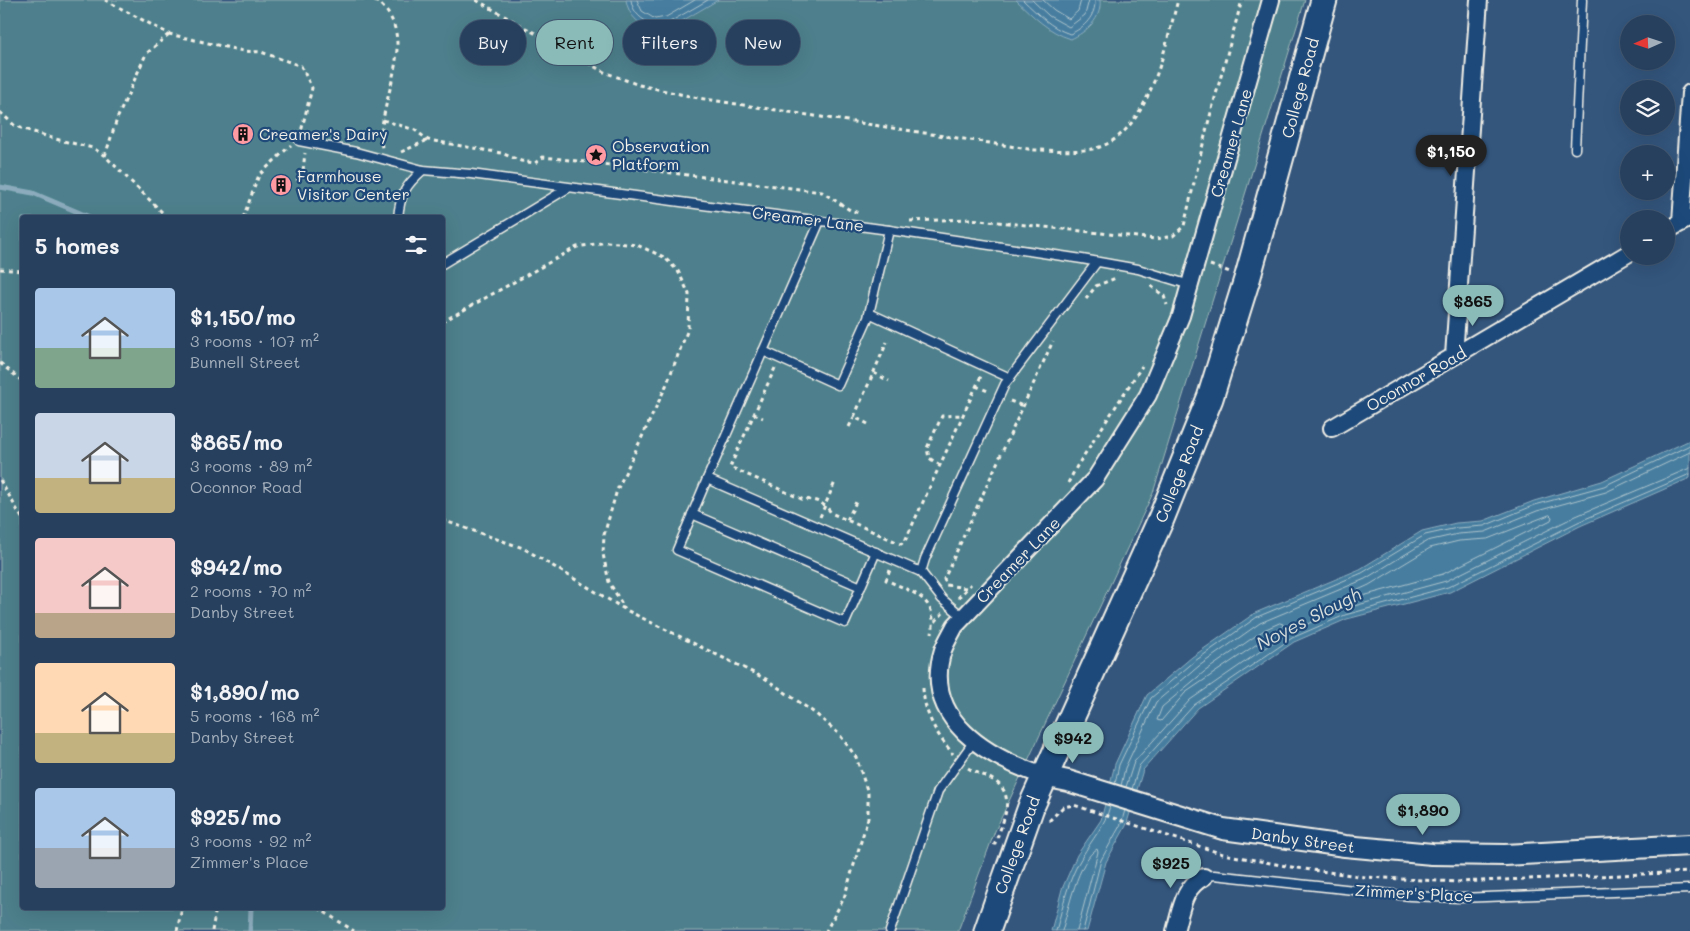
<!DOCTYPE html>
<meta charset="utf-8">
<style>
:root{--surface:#27405e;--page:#2f4764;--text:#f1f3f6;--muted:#a4afbc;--line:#435973;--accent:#8bbbb9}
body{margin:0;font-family:Mali,sans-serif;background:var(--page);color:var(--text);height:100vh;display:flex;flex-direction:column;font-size:19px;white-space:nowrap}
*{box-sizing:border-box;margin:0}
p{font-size:16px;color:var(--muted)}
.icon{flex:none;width:28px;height:28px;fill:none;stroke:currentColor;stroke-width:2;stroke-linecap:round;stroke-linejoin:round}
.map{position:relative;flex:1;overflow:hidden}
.sheet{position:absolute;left:20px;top:215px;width:425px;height:695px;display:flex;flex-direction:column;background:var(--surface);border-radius:5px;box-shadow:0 5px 20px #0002,0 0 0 1px var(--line)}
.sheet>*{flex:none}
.top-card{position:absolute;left:460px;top:20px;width:475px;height:45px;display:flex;gap:10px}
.needle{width:32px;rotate:267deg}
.controls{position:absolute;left:1620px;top:15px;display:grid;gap:10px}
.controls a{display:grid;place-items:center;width:55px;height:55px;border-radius:50%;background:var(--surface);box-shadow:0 5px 20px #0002,0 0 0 1px var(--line);font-size:25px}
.price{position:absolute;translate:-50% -42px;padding:0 11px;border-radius:18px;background:var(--accent);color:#111;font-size:16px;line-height:32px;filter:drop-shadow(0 1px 2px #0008)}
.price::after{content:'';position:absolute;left:50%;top:30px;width:15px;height:11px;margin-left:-8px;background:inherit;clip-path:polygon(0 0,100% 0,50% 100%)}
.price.active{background:#222;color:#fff}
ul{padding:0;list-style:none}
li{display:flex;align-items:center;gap:15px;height:125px;padding:0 15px}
li span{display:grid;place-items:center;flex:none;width:140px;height:100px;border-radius:5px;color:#555}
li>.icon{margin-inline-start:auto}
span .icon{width:60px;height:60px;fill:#fffc;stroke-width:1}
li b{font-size:21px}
h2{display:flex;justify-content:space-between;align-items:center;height:60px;padding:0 15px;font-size:21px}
.tag{padding:0 18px;border-radius:22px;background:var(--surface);box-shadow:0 5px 20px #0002,0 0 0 1px var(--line);font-size:18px;line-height:45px}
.tag.active{background:var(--accent);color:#111}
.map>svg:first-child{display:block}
.green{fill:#4d808c;stroke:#a0b8ba;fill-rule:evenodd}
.water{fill:#467ea0;stroke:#8cacbd}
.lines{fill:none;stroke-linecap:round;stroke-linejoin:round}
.shore{stroke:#aec3cb;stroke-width:1}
.stream{stroke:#8cacbd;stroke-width:5}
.service-casing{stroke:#f4f1e8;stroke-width:11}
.minor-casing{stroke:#f4f1e8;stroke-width:20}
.tertiary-casing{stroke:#f4f1e8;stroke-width:24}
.primary-casing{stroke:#f4f1e8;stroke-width:29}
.path{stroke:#f4f1e8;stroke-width:3;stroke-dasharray:4 4;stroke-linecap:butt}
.service{stroke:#1f4a7a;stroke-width:8}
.minor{stroke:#1f4a7a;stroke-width:16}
.tertiary{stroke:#1f4a7a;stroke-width:20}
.primary{stroke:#1f4a7a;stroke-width:25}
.labels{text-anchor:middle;stroke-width:4.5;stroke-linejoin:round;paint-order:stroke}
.street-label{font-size:16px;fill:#f4f1e8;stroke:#1f4a7a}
.poi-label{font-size:16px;fill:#f4f1e8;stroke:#1f4a7a;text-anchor:start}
.water-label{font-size:18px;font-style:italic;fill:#dae0dd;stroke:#1f4a7a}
</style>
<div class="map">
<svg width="1690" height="931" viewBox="0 0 1690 931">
<rect width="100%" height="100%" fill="#34567d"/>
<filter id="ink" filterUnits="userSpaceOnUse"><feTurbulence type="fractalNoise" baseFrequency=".02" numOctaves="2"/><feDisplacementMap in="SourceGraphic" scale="10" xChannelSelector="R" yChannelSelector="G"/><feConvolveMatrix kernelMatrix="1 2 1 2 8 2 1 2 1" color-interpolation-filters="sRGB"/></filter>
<g filter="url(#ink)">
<path class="green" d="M0,0H1305L1153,493L995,831L958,931H0ZM22,218H442V908H22Z"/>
<g class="water">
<path d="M626,0H718L670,28L653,31C638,23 629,17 626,0Z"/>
<path d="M1016,0H1100C1102,19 1086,32 1071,39C1048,32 1033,16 1016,0Z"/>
<polygon points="1690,440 1690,478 1580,526 1450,592 1347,619 1294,642 1198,708 1143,770 1126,826 1106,862 1087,931 1051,931 1062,889 1077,855 1101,820 1115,764 1147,695 1192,657 1255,613 1360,569 1422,531 1456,523 1483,521 1534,501 1602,481"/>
</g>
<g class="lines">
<g class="shore">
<path d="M631,0C633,14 642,20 654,25L668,23L708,0"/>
<polyline points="637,0 642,11 655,19 666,17 695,0"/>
<path d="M1023,0C1038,14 1051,28 1070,34C1084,28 1096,16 1095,0"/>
<polyline points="1032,0 1049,16 1069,27 1085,15 1089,0"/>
<polyline points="1043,0 1054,10 1069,19 1078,11 1081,0"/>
<polygon points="1550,515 1552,517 1551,520 1443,574 1348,600 1345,598 1347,595 1369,585 1430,548 1459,541 1487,539"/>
<polygon points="1280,623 1283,624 1282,627 1185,693 1161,721 1157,720 1162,707 1204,672 1264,630"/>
<polyline points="1115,784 1119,765 1151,698 1195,661 1257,617 1362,573 1425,535 1457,528 1484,526 1535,505 1604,486 1690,445"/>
<polyline points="1121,786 1125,768 1156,702 1199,666 1260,623 1365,579 1427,541 1458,534 1485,532 1537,511 1606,492 1690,452"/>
<polyline points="1126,787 1134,762 1190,700 1288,632 1343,609 1446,581 1576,516 1690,468"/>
<polyline points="1132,789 1139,766 1194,705 1292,638 1345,615 1448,587 1578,522 1690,474"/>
<path d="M1056,931C1063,906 1068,879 1082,857C1092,839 1105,826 1110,806"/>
<path d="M1062,931C1068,911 1078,860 1097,849L1098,852L1077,931"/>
<polyline points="1083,931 1101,860 1121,824 1125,810"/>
</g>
<g class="stream">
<polyline points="0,187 33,193 92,218"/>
<polyline points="250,931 251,908"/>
</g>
<g class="service-casing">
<g id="service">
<polyline points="299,141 356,152 423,170 471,174 889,230 1082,259 1138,269 1190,285"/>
<polyline points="1575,149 1582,0"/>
<path d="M398,218C400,194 406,185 423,170"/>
<polyline points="820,221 707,479 921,572"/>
<polyline points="442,264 568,188"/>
<polyline points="869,313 1010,378"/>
<polyline points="763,351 838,385 868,318 889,230"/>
<polyline points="707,479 677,550 845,623 876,552"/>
<polyline points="692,514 861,587"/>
<polyline points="963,617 942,599 921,572 925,559 1005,384 1097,262"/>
<polyline points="1204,877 1214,875 1410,896 1459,898 1690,889"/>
<polyline points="890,931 938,791 974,741"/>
</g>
</g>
<g class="minor-casing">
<g id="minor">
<polyline points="1681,222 1690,93"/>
<polyline points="1666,231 1690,218"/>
<polyline points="1454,356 1479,0"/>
<polyline points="1332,428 1629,253"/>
<path d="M1044,776C989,758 921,720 943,650C946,642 951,634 955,626L1095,479L1148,395L1181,316L1271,0"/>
<path d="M1175,931C1181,910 1183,887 1204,877"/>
</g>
</g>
<g class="tertiary-casing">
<polyline id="tertiary" points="1044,776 1068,781 1223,829 1345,846 1432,854 1505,855 1690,845"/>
</g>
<g class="primary-casing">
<polyline id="primary" points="987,931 1031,807 1161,519 1210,398 1248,276 1324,0"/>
</g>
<g class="path">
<polyline points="105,0 169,34 243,51 261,52 301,66 312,88 301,132"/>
<path d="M375,0C424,36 375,102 382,148"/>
<path d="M476,0L604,72L639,85L698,98L1035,150C1053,150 1074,152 1092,149C1149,138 1165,46 1178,0"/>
<polyline points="0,112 15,126 55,139 93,148 105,156 168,218"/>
<polyline points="383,120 415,130 428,140 501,153 521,161 535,163 543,157 562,159 822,192 850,210 859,213"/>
<polyline points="401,152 428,140"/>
<polyline points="105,156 117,119 146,54 169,34"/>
<polyline points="296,179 302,180 305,153"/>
<polyline points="243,218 259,175 291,145"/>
<polyline points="910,221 970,219 1156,239 1173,236 1184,226 1207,127 1242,0"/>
<polyline points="1210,265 1230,272"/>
<polyline points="0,269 22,271"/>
<polyline points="1151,286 1164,296 1167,305"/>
<polyline points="1086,299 1096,286 1116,278"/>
<polyline points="442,322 577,247 607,242 637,245 664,257 678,271 689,294 688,329 666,386 617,490 604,535 603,554 609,582 625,609"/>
<polyline points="0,363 22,381"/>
<path d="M775,368L730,467L804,500C814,498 826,504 831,513L901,544L905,541L981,376"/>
<polyline points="874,373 889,381"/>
<polyline points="976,386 990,392"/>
<polyline points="1010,401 1023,406"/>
<polyline points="754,414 763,418"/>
<polyline points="868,424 854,417 887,342"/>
<polyline points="849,427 854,417"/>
<polyline points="940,465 929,458 927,448 942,416 963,415"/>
<polyline points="0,480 22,518"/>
<polyline points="1068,483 1077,466 1142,366"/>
<polyline points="820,517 835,482"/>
<polyline points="442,520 523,548 626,610 766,679 816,714 839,734 856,757 868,793 868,818 844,898 826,931"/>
<polyline points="847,520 857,500"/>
<path d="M890,570L886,580C912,592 939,598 932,633"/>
<polyline points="966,588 946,585 944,579 1053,341"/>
<polyline points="958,598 971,584"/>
<polyline points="935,622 943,613"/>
<path d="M923,688C924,714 937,735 953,754"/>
<path d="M968,768C976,773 985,775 993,780C1019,795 1001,825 994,846"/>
<polyline points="1049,821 1063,807 1074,805 1223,854 1297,868 1366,877 1457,882 1690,872"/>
<polyline points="318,908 354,931"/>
<polyline points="177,931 182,908"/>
<polyline points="212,931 216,908"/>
</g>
<use href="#service" class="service"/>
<use href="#minor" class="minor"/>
<use href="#tertiary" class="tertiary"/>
<use href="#primary" class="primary"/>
</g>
</g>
<defs>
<g id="building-disc" transform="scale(1.125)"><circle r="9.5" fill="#ff9aa2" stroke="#1f4a7a"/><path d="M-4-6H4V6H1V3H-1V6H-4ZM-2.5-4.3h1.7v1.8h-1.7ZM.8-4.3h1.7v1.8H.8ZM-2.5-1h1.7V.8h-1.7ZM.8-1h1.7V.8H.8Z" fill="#111"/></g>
<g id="sight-disc" transform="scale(1.125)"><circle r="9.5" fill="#ff9aa2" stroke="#1f4a7a"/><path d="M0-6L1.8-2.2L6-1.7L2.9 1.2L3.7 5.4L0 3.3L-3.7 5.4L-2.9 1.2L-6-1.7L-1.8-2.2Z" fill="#111"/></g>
</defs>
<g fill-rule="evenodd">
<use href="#building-disc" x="243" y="134"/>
<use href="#sight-disc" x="596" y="155"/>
<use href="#building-disc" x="281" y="185"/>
</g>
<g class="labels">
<g class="street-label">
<text transform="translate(1300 88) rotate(-75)" y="6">College Road</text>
<text transform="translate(1231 143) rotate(-74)" y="6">Creamer Lane</text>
<text transform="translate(808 219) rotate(7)" y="6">Creamer Lane</text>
<text transform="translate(1416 379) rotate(-30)" y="6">Oconnor Road</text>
<text transform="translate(1179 474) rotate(-68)" y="6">College Road</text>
<text transform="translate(1018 560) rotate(-46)" y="6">Creamer Lane</text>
<text transform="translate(1303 840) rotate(8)" y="6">Danby Street</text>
<text transform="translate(1017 845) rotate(-70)" y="6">College Road</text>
<text transform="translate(1414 893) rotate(3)" y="6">Zimmer's Place</text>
</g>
<g class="poi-label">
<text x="259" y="140">Creamer's Dairy</text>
<text x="612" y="152">Observation<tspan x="612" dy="18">Platform</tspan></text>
<text x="297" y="182">Farmhouse<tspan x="297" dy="18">Visitor Center</tspan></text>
</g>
<g class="water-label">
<text transform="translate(1309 619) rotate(-27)" y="6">Noyes Slough</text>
</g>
</g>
</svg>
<div class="controls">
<a><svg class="needle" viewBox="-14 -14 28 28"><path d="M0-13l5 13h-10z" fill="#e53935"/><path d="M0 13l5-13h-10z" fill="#a4afbc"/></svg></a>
<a><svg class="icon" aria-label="layers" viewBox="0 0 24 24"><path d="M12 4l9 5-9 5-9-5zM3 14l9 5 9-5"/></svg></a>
<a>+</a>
<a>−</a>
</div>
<b class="price active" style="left:1451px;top:177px">$1,150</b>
<b class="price" style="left:1473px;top:327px">$865</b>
<b class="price" style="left:1073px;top:764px">$942</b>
<b class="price" style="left:1423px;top:836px">$1,890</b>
<b class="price" style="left:1171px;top:889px">$925</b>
<div class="top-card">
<a class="tag">Buy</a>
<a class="tag active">Rent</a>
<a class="tag">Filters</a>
<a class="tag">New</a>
</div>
<section class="sheet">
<h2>5 homes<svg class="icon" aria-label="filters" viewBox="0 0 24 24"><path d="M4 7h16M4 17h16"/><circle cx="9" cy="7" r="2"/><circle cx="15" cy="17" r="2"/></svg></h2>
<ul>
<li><span style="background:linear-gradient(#a9c7e8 60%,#7fa58c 0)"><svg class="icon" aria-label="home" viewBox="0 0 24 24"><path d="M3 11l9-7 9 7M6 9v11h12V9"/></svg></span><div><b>$1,150/mo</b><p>3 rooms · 107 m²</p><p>Bunnell Street</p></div></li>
<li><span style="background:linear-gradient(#c9d6e8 65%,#c2b280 0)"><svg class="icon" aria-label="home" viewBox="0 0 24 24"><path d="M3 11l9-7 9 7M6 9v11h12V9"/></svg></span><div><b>$865/mo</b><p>3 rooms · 89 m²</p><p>Oconnor Road</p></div></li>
<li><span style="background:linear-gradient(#f6c9c9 75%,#b9a48a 0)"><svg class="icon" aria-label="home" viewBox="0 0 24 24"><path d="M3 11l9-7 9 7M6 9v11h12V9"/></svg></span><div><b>$942/mo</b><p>2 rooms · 70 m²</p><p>Danby Street</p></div></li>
<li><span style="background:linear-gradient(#ffd9b3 70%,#c2b280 0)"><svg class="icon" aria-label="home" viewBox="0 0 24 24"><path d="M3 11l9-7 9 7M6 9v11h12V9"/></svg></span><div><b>$1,890/mo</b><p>5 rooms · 168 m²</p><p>Danby Street</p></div></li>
<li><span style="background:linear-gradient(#a9c7e8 60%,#9aa5b1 0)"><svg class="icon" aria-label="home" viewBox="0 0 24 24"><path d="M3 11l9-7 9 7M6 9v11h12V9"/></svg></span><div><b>$925/mo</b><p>3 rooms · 92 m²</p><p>Zimmer's Place</p></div></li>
</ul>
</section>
</div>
